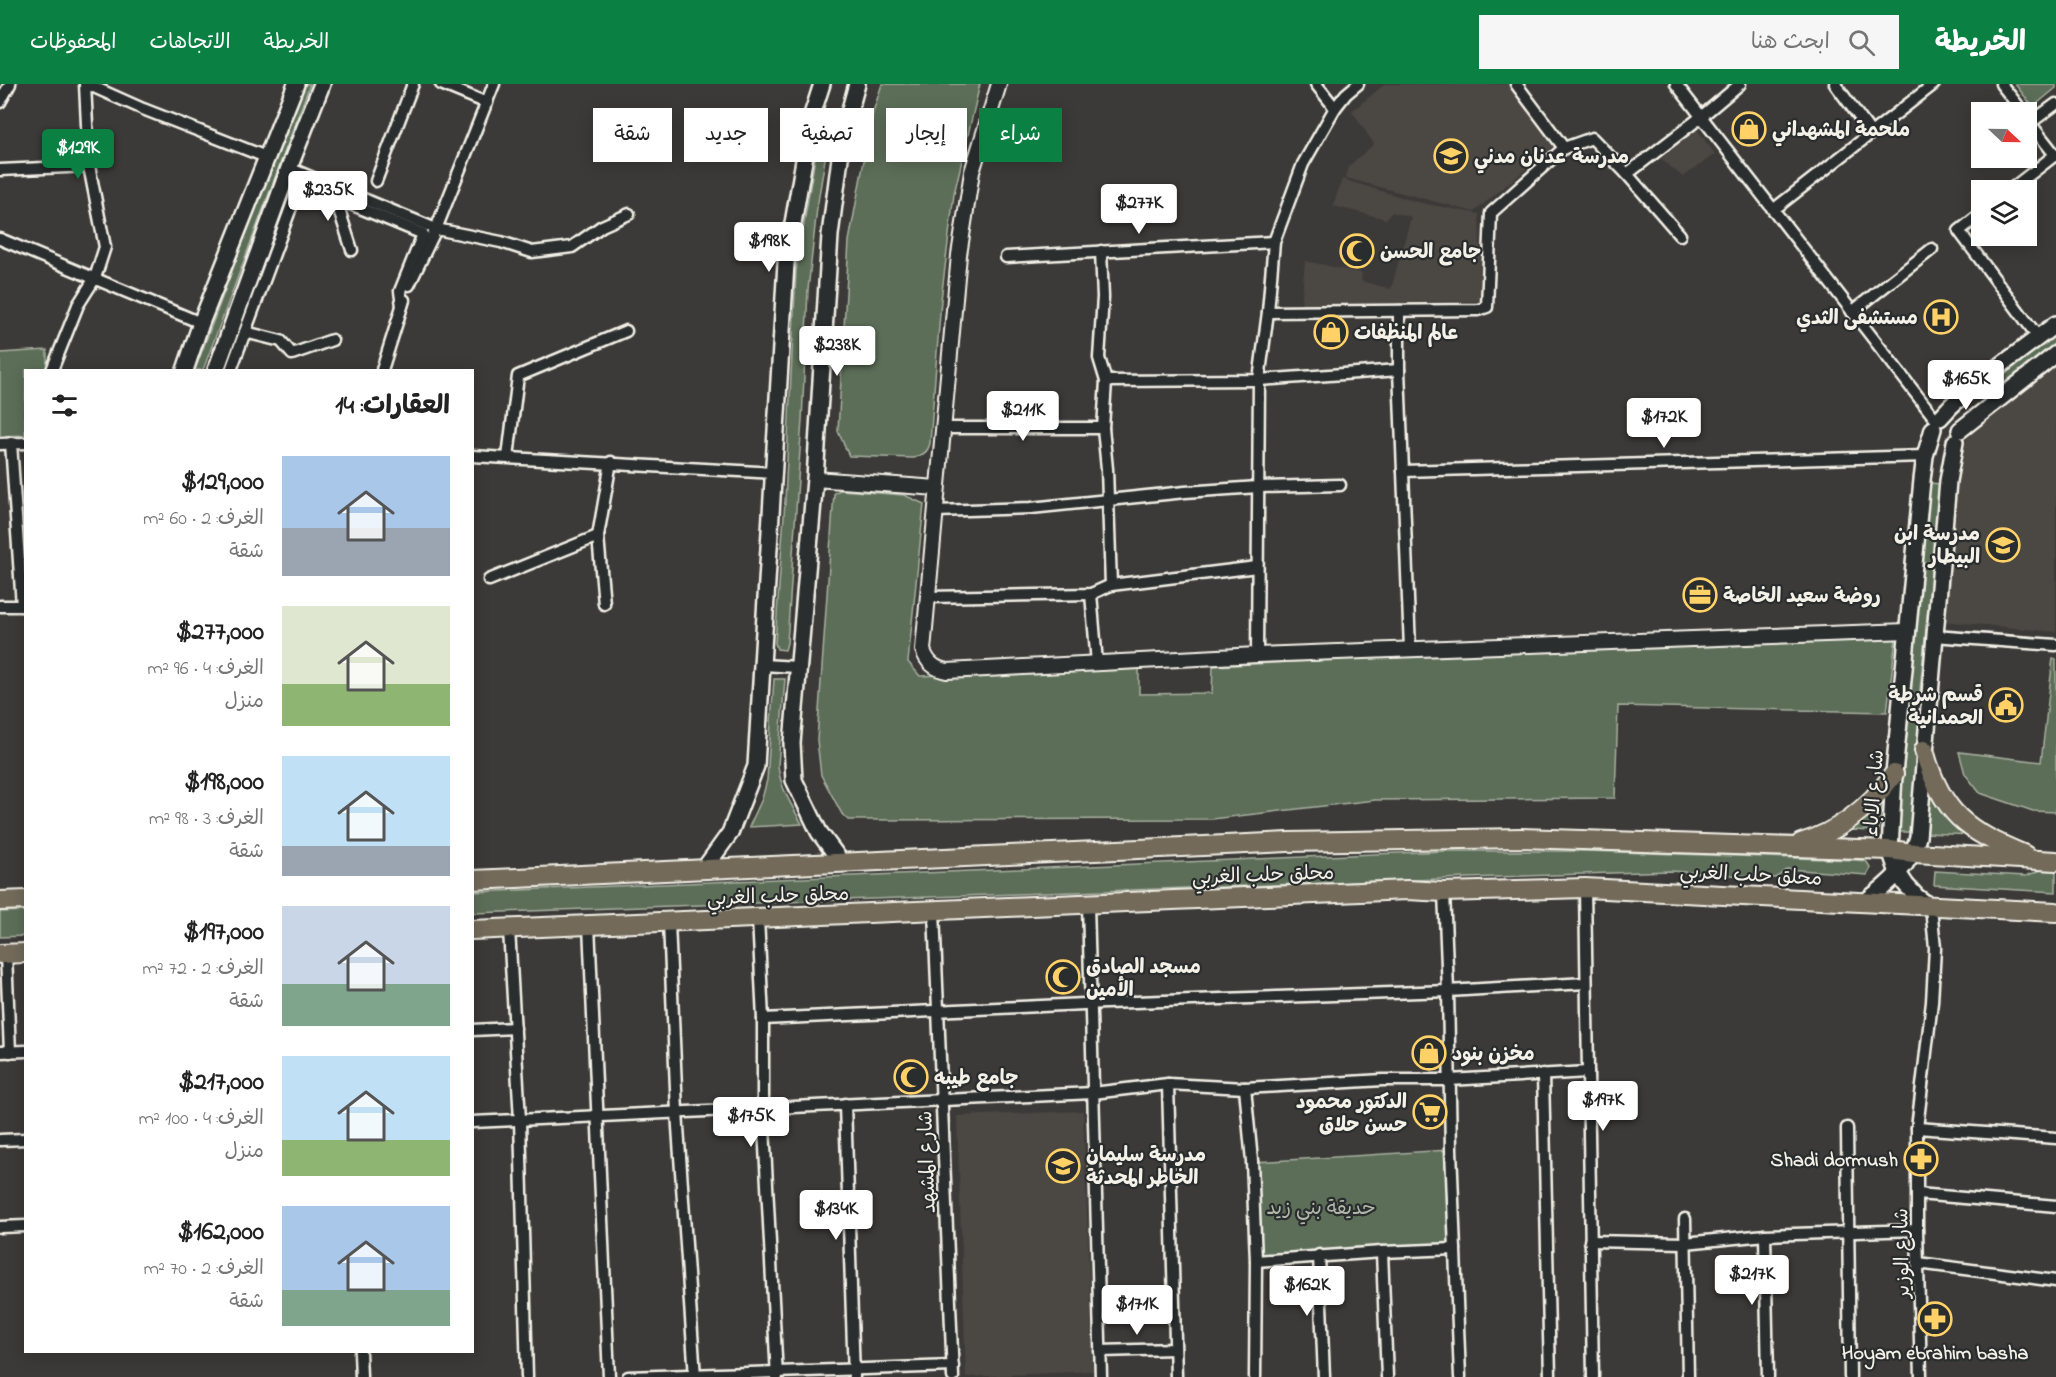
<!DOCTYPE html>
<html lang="ar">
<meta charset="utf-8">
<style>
:root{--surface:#fff;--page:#f6f6f6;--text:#222;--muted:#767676;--accent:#0b8043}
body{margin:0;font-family:"Indie Flower","Playpen Sans Arabic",sans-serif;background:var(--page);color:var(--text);direction:rtl;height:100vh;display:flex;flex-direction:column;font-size:22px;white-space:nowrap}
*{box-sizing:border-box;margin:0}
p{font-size:20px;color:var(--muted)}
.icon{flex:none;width:33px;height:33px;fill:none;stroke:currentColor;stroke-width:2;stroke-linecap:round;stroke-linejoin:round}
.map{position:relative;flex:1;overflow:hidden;direction:ltr}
.details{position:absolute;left:24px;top:285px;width:450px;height:984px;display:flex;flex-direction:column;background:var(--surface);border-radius:0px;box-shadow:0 3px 15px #0003;direction:rtl}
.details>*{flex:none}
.hud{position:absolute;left:492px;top:24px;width:570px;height:54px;direction:rtl;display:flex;gap:12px}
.needle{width:39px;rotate:112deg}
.tools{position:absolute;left:1971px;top:18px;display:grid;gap:12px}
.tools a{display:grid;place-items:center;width:66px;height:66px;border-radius:0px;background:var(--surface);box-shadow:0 3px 15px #0003;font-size:30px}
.price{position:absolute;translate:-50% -51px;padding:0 14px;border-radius:6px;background:#fff;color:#222;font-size:20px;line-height:39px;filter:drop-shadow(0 2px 3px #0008)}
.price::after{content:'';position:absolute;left:50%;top:36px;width:18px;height:14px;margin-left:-9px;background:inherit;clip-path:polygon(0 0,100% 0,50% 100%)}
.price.current{background:var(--accent);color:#fff}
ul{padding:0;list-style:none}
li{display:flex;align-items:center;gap:18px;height:150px;padding:0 24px}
li span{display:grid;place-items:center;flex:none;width:168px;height:120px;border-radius:0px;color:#555}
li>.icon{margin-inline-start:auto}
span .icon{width:72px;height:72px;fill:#fffc;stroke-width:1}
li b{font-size:26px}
h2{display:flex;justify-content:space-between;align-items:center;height:72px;padding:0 24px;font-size:26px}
.chip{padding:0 21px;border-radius:0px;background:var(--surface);box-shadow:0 3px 15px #0003;font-size:21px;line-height:54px}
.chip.current{background:var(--accent);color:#fff}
header{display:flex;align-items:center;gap:36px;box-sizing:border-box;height:84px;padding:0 30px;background:var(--accent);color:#fff}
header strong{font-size:28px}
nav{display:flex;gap:33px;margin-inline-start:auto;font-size:21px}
.search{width:420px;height:54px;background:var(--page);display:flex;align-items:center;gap:15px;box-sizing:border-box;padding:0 21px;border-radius:0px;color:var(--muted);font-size:22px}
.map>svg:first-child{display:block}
.built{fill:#4c4642}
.green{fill:#5c6e59;stroke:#a8b0a0;stroke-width:1.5}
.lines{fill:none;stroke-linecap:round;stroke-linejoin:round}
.minor-casing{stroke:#f4f1e8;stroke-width:15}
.tertiary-casing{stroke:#f4f1e8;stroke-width:18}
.secondary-casing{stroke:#f4f1e8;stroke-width:20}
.trunk-casing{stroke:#f4f1e8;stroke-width:22}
.minor{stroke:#2a2d2e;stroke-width:10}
.tertiary{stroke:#2a2d2e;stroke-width:14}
.secondary{stroke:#2a2d2e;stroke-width:15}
.trunk{stroke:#736b5a;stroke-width:18}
.labels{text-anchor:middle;stroke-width:4.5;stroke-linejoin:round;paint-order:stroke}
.poi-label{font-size:20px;font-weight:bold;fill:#f4f1e8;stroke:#2a2d2e;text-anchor:start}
.street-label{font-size:20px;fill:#f4f1e8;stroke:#2a2d2e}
.park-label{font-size:20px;fill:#b0b6a8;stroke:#2a2d2e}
</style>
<header>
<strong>الخريطة</strong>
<div class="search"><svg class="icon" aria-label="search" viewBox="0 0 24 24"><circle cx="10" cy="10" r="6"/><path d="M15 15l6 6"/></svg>ابحث هنا</div>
<nav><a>الخريطة</a><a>الاتجاهات</a><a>المحفوظات</a></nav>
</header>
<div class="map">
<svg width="2056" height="1293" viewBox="0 0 2056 1293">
<rect width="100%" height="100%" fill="#3c3a38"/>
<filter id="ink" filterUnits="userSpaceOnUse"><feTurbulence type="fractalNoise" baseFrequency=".0167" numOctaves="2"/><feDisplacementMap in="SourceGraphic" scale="12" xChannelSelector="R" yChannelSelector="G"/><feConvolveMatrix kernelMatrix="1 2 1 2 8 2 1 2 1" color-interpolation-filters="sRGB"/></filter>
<g filter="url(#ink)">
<g class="built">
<polygon points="1385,0 1508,0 1554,62 1474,128 1346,94 1349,82 1374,60 1352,27"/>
<polygon points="1696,44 1715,70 1683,93 1661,75"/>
<polygon points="1342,95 1417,118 1479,130 1482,217 1301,222 1305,177 1362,189 1361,197 1391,205 1411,133 1392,128 1386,135 1333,122"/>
<polygon points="2056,274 2056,548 1942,537 1956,384 1967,353 1981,335"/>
<polygon points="1083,1027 1093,1287 966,1293 957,1032"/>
</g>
<g class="green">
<polygon points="302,0 310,0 203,286 195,286"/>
<path d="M882,0H980L954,110L941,216L930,359C928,369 922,371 914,374L849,372L838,347L849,157L873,28Z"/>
<polygon points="2015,0 2056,0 2056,4 2033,23"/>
<polygon points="817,62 827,63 817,124 808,206 802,336 787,559 785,566 777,565 775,559 785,417 796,187"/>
<polygon points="2056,246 2056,258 1990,312 1984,311 1985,303"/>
<polygon points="47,266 47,286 26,286 25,351 0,352 0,269"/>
<polygon points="1930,399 1940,400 1919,616 1909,615"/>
<polygon points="840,406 904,411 924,420 908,578 920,592 1139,583 1139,610 1212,609 1213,582 1371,574 1896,554 1887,628 1618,622 1615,714 1375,716 1212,735 848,736 842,730 821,691 817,656 834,409"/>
<polygon points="2053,574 2056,575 2056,728 2033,727 1980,709 1965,690 1959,668 2041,678"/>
<path d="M774,595H785L778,681C780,704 791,720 802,740L749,743L762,715L767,696Z"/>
<polygon points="1908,636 1920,637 1910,748 1898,748"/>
<polygon points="1928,709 1951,733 1974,751 1924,749"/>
<polygon points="1883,714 1879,747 1847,746"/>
<polygon points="1445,767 1587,767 1855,776 1866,777 1871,784 1867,791 1787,785 1776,794 1670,787 473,829 473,808"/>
<polygon points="2046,784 2056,785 2056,808 1934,801 1935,787 2026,792"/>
<polygon points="25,827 25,852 0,853 0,828"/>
<polygon points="1449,1066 1453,1164 1258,1176 1254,1078"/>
</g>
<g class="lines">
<g class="minor-casing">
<g id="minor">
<polyline points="87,0 143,25 266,73"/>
<polyline points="441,0 487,19"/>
<polyline points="1316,0 1335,24"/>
<polyline points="1516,0 1564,64 1592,54 1627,90 1701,33 1740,0"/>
<polyline points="1676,0 1937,337"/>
<polyline points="1835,0 1871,49"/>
<polyline points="2001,0 2023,28"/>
<polyline points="0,18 10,0"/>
<polyline points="2026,34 2056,72"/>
<polyline points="2030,39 2056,20"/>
<polyline points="289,84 436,145 501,158 532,168 572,163 602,142 629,130"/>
<polyline points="0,86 89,82"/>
<polyline points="1627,90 1680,151"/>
<polyline points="376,97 413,0"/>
<polyline points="2010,106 2055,71"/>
<polyline points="334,110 352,166"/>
<polyline points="1773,126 1934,0"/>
<polyline points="1982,129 1959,147 2038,253"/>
<polyline points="0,155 201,239"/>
<polyline points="1101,167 1103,213 1099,274 1106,297 1103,344 1107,385 1111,501"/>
<polyline points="1006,173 1274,158"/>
<polyline points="409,201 436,145 494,0"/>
<polyline points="1399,227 1399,286 1410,565"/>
<polyline points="1268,228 1478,226 1487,223 1491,129 1564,64"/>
<polyline points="1852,228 1932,165"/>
<polyline points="245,248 281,257 292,270 332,256"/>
<polyline points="52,286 78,221 95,194 105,163 89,82 85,0"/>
<polyline points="231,286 299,102 314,105 423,150 400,207 402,222"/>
<polyline points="382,286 404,216"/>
<polyline points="1106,297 1259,296 1399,286"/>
<polyline points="943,344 1103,344"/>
<polyline points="11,359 22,522"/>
<polyline points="0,360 26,359"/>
<polyline points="472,372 774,389"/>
<polyline points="508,373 518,292 626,247"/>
<polyline points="1403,387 1925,372"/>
<polyline points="935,427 1031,424 1185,408 1258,403 1340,401"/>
<polyline points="489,496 598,452"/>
<polyline points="1091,510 1097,579"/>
<polyline points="928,513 1091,510 1111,501 1257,483"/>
<polyline points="604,520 598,452 611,378"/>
<polyline points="0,522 26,522"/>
<polyline points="1934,552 2056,561"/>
<polyline points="1257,571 1259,296 1268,228 1274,158 1303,80 1335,24 1346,10 1358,0"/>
<polyline points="762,581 798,583"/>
<polyline points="1585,804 1593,1293"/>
<polyline points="1444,808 1448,907 1451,1065 1460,1293"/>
<polyline points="1088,820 1101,1293"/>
<polyline points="934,827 953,1293"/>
<polyline points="758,834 763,935 763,1024 777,1293"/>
<polyline points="669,838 677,1028 695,1293"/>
<polyline points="589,841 609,1293"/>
<polyline points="509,845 520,1036 527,1293"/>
<polyline points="6,870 10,968"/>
<polyline points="763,935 1106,919 1448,907 1586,899"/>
<polyline points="472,946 515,944"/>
<polyline points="0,968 26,967"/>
<polyline points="1543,990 1550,1293"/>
<polyline points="1168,1000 1176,1293"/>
<polyline points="1245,1004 1252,1077 1256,1177 1382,1168 1455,1165"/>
<polyline points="845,1020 854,1293"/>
<polyline points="472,1038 1093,1009 1168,1000 1245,1004 1383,996 1449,996 1588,988"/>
<polyline points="1847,1044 1850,1293"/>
<polyline points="1917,1044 2056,1054"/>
<polyline points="0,1056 26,1055"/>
<polyline points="1918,1110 2056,1122"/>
<polyline points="1685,1135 1688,1293"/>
<polyline points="0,1143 26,1142"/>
<polyline points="1765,1151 1768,1293"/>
<polyline points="1590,1157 1685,1159 1765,1151 1917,1146"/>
<polyline points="1382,1168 1387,1293"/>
<polyline points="1319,1171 1324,1293"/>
<polyline points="1918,1179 2056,1197"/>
<polyline points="1100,1267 1175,1265"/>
<polyline points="360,1268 361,1293"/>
<polyline points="628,1293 953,1282"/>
<polyline points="1255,1293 1256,1177"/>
<polyline points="1921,1293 1917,1146 1917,1044 1932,918 1935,864 1931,823"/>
</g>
</g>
<g class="tertiary-casing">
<g id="tertiary">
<path d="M999,0L972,88L959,171L923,566C927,578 934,585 947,587L1257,571L1908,547"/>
<polyline points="815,395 937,404"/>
</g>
</g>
<g class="secondary-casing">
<g id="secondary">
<polyline points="810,45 843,51"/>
<polyline points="185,286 201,239 296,0"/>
<polyline points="216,286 289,84 322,0"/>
<polyline points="1940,334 1951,322 1972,303 2056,240"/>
<polyline points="1960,346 2056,270"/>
<polyline points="842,779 819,748 794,696 792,659 815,395 830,151 843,51 857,0"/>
<polyline points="704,785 730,749 756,682 786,179 812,31 822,0"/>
<path d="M1866,817C1889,800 1911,781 1918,753L1948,397L1955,358"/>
<polyline points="1931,823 1917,813 1906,801 1898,789 1890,766 1894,690 1922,396 1925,372 1933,345"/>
</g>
</g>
<g class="trunk-casing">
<g id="trunk">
<path d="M1924,666C1941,730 1967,747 2025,771"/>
<path d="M1801,759C1840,748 1870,722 1894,690"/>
<polyline points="472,796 1288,758 1521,754 1890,766 1914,769 2056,777"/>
<polyline points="0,817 26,816"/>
<polyline points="472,846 1407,806 1444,808 1585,804 2056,828"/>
<polyline points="0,870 26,869"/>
</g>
</g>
<use href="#minor" class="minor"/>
<use href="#tertiary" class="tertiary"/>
<use href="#secondary" class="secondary"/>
<use href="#trunk" class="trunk"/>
</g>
</g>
<defs>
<g id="shop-ring" transform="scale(1.725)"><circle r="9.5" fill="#2a2d2e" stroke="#ffd166" stroke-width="1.5"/><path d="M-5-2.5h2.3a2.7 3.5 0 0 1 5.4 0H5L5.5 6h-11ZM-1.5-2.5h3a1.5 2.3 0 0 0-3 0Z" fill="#ffd166"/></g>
<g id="school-ring" transform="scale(1.725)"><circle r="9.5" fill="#2a2d2e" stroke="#ffd166" stroke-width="1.5"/><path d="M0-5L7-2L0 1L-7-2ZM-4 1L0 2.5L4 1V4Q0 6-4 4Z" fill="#ffd166"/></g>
<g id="mosque-ring" transform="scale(1.725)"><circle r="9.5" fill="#2a2d2e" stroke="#ffd166" stroke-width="1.5"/><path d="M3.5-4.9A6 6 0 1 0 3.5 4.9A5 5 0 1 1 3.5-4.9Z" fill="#ffd166"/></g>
<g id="hospital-ring" transform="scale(1.725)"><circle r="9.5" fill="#2a2d2e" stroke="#ffd166" stroke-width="1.5"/><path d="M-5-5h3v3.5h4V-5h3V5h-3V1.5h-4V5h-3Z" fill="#ffd166"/></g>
<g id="office-ring" transform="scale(1.725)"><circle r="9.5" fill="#2a2d2e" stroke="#ffd166" stroke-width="1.5"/><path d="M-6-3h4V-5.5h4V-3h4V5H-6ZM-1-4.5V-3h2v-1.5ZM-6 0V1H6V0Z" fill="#ffd166"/></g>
<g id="civic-ring" transform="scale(1.725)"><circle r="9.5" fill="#2a2d2e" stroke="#ffd166" stroke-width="1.5"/><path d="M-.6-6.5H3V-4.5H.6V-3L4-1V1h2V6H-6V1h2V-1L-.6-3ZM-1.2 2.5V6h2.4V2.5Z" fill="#ffd166"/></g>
<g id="supermarket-ring" transform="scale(1.725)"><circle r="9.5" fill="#2a2d2e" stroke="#ffd166" stroke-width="1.5"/><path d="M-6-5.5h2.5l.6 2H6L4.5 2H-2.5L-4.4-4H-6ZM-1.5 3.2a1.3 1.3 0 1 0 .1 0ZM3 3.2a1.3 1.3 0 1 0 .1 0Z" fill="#ffd166"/></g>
<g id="pharmacy-ring" transform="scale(1.725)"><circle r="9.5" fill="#2a2d2e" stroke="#ffd166" stroke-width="1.5"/><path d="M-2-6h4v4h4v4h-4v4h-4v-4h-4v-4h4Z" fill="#ffd166"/></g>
</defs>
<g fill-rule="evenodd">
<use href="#shop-ring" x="1749" y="45"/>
<use href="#school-ring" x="1451" y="72"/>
<use href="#mosque-ring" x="1357" y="167"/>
<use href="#hospital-ring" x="1941" y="233"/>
<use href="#shop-ring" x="1331" y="248"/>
<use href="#school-ring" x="2003" y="461"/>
<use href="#office-ring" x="1700" y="511"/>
<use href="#civic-ring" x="2006" y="621"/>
<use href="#mosque-ring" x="1063" y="893"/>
<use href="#shop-ring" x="1429" y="969"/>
<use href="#mosque-ring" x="911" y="993"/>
<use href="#supermarket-ring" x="1430" y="1028"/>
<use href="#pharmacy-ring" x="1921" y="1075"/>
<use href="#school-ring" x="1063" y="1082"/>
<use href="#pharmacy-ring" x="1935" y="1235"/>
</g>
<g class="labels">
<g class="poi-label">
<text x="1772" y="52">ملحمة المشهداني</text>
<text x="1474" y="79">مدرسة عدنان مدني</text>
<text x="1380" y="174">جامع الحسن</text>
<text x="1918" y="240" text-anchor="end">مستشفى الثدي</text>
<text x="1354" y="255">عالم المنظفات</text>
<text x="1980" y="456" text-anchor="end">مدرسة ابن<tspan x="1980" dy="23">البيطار</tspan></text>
<text x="1723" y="518">روضة سعيد الخاصة</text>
<text x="1983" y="617" text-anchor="end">قسم شرطة<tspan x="1983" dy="23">الحمدانية</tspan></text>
<text x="1086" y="889">مسجد الصادق<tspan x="1086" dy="23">الأمين</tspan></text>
<text x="1452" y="976">مخزن بنود</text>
<text x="934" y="1000">جامع طيبه</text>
<text x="1407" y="1024" text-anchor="end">الدكتور محمود<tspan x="1407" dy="23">حسن حلاق</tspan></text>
<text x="1086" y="1077">مدرسة سليمان<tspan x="1086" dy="23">الخاطر المحدثة</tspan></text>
<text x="1898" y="1082" text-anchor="end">Shadi dormush</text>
<text x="1935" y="1275" text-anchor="middle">Hoyam ebrahim basha</text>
</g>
<g class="street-label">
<text transform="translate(1873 709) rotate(-86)" y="7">شارع الاباء</text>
<text transform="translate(1263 790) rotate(-2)" y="7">محلق حلب الغربي</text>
<text transform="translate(1751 790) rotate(3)" y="7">محلق حلب الغربي</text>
<text transform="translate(778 811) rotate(-2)" y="7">محلق حلب الغربي</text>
<text transform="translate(926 1078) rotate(-92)" y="7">شارع المشهد</text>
<text transform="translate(1901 1169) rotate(-91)" y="7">شارع الوزير</text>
</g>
<g class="park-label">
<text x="1321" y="1130">حديقة بني زيد</text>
</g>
</g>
</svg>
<div class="tools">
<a><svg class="needle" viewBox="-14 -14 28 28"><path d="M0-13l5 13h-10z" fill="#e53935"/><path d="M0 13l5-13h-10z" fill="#767676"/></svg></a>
<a><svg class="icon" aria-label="layers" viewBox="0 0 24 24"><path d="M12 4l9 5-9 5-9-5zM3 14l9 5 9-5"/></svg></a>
</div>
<b class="price current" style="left:78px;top:96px">$129K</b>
<b class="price" style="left:328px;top:138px">$235K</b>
<b class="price" style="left:1139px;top:151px">$277K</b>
<b class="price" style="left:769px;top:189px">$198K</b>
<b class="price" style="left:837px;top:293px">$238K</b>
<b class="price" style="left:1966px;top:327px">$165K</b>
<b class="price" style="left:1023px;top:358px">$211K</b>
<b class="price" style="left:1664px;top:365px">$172K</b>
<b class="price" style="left:1603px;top:1048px">$197K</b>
<b class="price" style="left:751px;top:1064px">$175K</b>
<b class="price" style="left:836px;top:1157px">$134K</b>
<b class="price" style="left:1752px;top:1222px">$217K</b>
<b class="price" style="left:1307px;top:1233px">$162K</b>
<b class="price" style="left:1137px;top:1252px">$171K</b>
<div class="hud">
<a class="chip current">شراء</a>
<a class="chip">إيجار</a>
<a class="chip">تصفية</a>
<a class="chip">جديد</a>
<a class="chip">شقة</a>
</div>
<section class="details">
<h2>العقارات: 14<svg class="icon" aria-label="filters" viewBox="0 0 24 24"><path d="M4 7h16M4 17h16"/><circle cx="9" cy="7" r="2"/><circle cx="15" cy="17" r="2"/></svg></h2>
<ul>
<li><span style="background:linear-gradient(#a9c7e8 60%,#9aa5b1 0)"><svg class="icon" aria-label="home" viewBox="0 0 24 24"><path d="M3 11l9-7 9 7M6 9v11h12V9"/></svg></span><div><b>$129,000</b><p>الغرف: 2 · 60 m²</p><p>شقة</p></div></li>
<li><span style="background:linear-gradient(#dfe7d0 65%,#8fb573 0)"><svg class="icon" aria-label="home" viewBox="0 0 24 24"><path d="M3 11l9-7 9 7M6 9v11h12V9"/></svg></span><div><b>$277,000</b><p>الغرف: 4 · 96 m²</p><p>منزل</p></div></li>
<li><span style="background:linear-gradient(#bfe0f5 75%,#9aa5b1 0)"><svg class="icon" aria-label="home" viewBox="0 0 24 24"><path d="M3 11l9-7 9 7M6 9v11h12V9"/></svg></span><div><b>$198,000</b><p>الغرف: 3 · 98 m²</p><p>شقة</p></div></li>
<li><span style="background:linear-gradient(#c9d6e8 65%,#7fa58c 0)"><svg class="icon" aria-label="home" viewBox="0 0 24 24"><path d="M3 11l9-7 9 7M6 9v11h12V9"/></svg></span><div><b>$197,000</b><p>الغرف: 2 · 72 m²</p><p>شقة</p></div></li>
<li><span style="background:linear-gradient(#bfe0f5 70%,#8fb573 0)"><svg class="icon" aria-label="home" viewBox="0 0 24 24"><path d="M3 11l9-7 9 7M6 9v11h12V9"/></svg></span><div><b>$217,000</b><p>الغرف: 4 · 100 m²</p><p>منزل</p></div></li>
<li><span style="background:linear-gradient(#a9c7e8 70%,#7fa58c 0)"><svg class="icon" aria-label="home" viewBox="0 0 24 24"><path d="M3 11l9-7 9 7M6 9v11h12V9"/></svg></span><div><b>$162,000</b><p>الغرف: 2 · 70 m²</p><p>شقة</p></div></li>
</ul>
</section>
</div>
